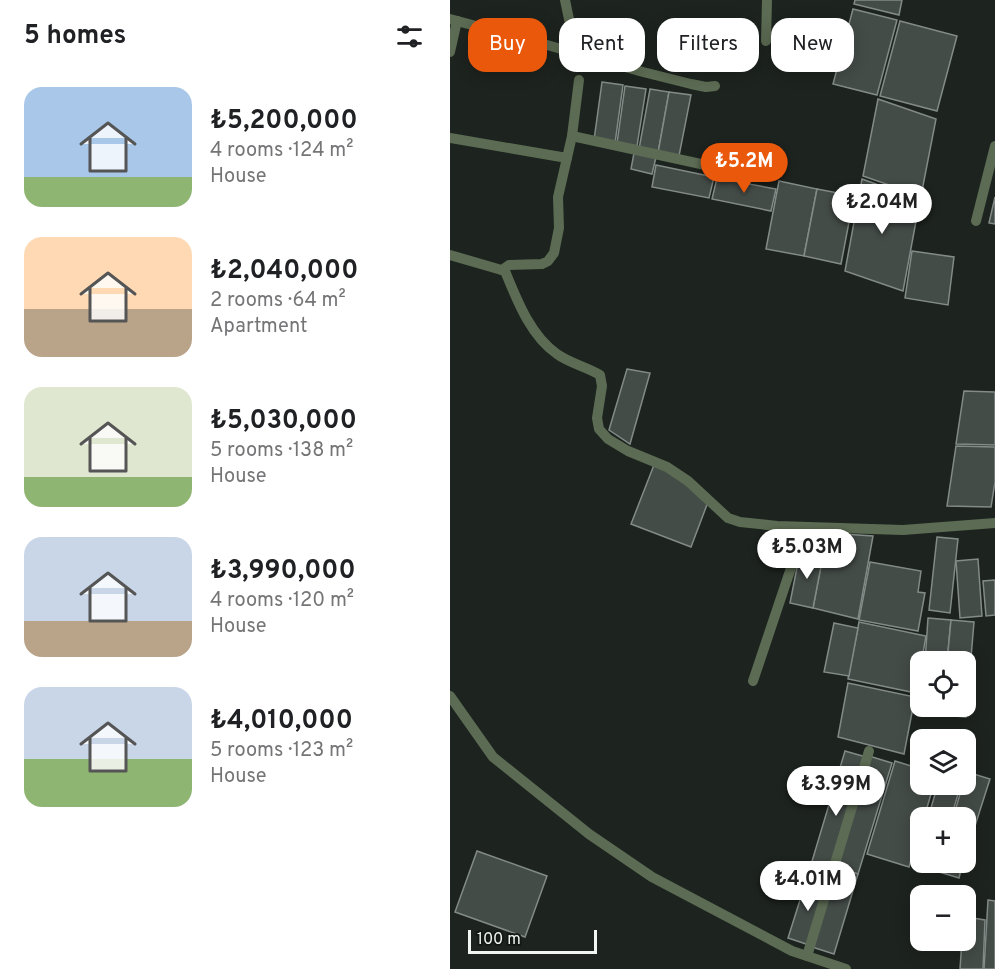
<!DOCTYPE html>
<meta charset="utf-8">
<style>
:root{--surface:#fff;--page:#f6f6f6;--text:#202124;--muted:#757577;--accent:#ea580c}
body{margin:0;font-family:Overpass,sans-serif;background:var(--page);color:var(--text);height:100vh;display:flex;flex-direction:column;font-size:22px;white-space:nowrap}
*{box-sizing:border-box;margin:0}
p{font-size:20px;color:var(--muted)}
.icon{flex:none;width:33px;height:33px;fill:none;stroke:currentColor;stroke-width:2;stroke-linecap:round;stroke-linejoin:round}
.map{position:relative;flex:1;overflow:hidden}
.details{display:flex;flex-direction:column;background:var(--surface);width:450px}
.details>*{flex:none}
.guide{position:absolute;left:18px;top:18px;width:436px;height:54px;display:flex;gap:12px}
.tools{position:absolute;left:460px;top:651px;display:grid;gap:12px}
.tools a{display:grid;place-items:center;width:66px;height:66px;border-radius:12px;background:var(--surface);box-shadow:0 3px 15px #0003;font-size:30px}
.scale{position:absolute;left:18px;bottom:15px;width:129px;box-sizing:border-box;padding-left:6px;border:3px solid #f2f6f3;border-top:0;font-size:16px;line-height:21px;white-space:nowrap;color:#f2f6f3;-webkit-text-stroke:4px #141915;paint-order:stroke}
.price{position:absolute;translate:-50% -51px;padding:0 14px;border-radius:21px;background:#fff;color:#222;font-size:20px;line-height:39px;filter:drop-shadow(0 2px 3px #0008)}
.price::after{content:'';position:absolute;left:50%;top:36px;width:18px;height:14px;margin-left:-9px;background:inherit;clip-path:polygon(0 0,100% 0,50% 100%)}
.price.current{background:var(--accent);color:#fff}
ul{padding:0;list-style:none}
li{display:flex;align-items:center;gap:18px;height:150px;padding:0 24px}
li span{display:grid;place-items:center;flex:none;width:168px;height:120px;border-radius:18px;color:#555}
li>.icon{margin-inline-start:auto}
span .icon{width:72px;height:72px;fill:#fffc;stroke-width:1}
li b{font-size:26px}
h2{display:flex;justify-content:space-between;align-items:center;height:72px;padding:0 24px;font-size:26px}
.tag{padding:0 21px;border-radius:18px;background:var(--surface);box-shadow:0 3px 15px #0003;font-size:21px;line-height:54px}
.tag.current{background:var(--accent);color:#fff}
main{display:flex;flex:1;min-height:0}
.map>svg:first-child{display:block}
.building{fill:#444c48;stroke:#838b88;stroke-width:1.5}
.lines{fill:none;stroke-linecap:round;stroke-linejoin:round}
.minor{stroke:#5c6b53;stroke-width:10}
</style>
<main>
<section class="details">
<h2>5 homes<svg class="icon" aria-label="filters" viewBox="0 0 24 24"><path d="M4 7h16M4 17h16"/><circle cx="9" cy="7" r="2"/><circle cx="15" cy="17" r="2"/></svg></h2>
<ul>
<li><span style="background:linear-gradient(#a9c7e8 75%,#8fb573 0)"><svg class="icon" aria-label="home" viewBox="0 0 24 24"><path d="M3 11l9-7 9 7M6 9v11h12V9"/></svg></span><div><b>₺5,200,000</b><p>4 rooms · 124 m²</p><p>House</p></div></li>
<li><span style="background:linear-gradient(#ffd9b3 60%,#b9a48a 0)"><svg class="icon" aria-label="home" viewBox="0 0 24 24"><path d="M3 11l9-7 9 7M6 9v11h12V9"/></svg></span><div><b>₺2,040,000</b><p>2 rooms · 64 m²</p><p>Apartment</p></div></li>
<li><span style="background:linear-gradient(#dfe7d0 75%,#8fb573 0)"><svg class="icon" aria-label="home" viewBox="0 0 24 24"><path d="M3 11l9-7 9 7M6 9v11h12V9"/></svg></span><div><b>₺5,030,000</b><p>5 rooms · 138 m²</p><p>House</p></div></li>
<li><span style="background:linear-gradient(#c9d6e8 70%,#b9a48a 0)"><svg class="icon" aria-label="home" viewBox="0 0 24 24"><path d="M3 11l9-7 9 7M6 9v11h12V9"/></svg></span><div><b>₺3,990,000</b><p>4 rooms · 120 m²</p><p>House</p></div></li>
<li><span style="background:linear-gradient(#c9d6e8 60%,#8fb573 0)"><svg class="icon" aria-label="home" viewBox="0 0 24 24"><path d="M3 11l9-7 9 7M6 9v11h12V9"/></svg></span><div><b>₺4,010,000</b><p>5 rooms · 123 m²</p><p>House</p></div></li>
</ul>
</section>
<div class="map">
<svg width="545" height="969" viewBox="0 0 545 969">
<rect width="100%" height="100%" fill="#1d231e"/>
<g class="building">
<polygon points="405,0 452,0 449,15 404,4"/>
<polygon points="403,9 447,20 427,95 383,84"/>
<polygon points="450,21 507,36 487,111 430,96"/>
<polygon points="152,82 173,85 165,143 144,140"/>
<polygon points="175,86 196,89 187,146 167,143"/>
<polygon points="200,89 219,92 208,153 189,149"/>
<polygon points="219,92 241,95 229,156 208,153"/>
<polygon points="428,99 486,119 471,196 413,176"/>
<polygon points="184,153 206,157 202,174 181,169"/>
<polygon points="206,165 264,177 259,198 202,187"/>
<polygon points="267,178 326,189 321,211 262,199"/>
<polygon points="412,179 470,200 453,291 395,271"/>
<polygon points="329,181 367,189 354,256 316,249"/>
<polygon points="367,189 404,196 391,264 354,256"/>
<polygon points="545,197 545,224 539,223"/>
<polygon points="462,251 504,257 498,305 455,298"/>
<polygon points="177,369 200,373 180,444 159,430"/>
<polygon points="514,391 545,392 545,445 506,444"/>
<polygon points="506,446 545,447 545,482 541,507 497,506"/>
<polygon points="204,465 223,472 258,502 241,547 181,524"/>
<polygon points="377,533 423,536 408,619 363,608"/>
<polygon points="487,537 508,539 500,613 479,610"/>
<polygon points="350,552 373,556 363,608 340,603"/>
<polygon points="528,559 532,616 510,618 506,561"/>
<polygon points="420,562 471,571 468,592 475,593 468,631 409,620"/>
<polygon points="545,580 545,615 536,616 533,581"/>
<polygon points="478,618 501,620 497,662 475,662"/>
<polygon points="501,620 524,622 516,717 492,715 493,706 516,706 516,662 497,662"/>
<polygon points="409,622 476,636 466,693 398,679"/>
<polygon points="384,623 408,628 399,676 374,672"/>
<polygon points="398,683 465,697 454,754 388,737"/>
<polygon points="471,700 471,706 493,706 492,715 470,713"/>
<polygon points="395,751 416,757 377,885 357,878"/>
<polygon points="419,756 442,763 408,874 386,867"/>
<polygon points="445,761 471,769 471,784 484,784 474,818 471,818 471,826 459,867 417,854"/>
<polygon points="517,772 540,779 516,854 516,818 503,818 513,784 516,784"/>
<polygon points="488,784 511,784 501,818 478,818"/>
<polygon points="471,839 471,862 487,862 485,870 464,864"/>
<polygon points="27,851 97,876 75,937 5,912"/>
<polygon points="489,862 513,862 509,878 486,871"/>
<polygon points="386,867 408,874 384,954 362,947"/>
<polygon points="357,878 377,885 359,945 338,938"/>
<polygon points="538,900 545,901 545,969 534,969"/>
<polygon points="516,917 535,920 533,969 510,969 512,940 516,940"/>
</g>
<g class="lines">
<g class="minor">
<polyline points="115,0 126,53"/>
<polyline points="0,19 97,45 193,72 241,84 256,87 265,86"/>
<polyline points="316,41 317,0"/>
<polyline points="0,52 7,21"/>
<polyline points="122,136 283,171"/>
<polyline points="0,138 117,158"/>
<polyline points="526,221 545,146"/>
<path d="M0,255L55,271C67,300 80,335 107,354C119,363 137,367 150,375L152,386L147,418L149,429L158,439L178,451L217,467L238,481L278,518L290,522L327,526L453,530L545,523"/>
<polyline points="52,270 59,265 92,264 98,261 104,253 109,228 108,197 122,136 129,80"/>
<polyline points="303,681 346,553 359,527"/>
<polyline points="0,696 43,757 139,834 202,877 342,951 396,969"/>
<polyline points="357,956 419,751"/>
</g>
</g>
</svg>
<div class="tools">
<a><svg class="icon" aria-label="locate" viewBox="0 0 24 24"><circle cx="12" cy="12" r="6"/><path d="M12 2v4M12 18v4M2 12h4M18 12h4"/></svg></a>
<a><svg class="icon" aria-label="layers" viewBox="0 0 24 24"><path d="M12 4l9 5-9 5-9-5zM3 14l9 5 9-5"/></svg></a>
<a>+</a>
<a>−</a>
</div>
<div class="scale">100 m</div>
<b class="price current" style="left:294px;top:194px">₺5.2M</b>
<b class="price" style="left:432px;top:235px">₺2.04M</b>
<b class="price" style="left:357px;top:580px">₺5.03M</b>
<b class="price" style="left:386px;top:817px">₺3.99M</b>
<b class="price" style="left:358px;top:912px">₺4.01M</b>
<div class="guide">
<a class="tag current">Buy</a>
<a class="tag">Rent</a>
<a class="tag">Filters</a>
<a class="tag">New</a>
</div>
</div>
</main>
